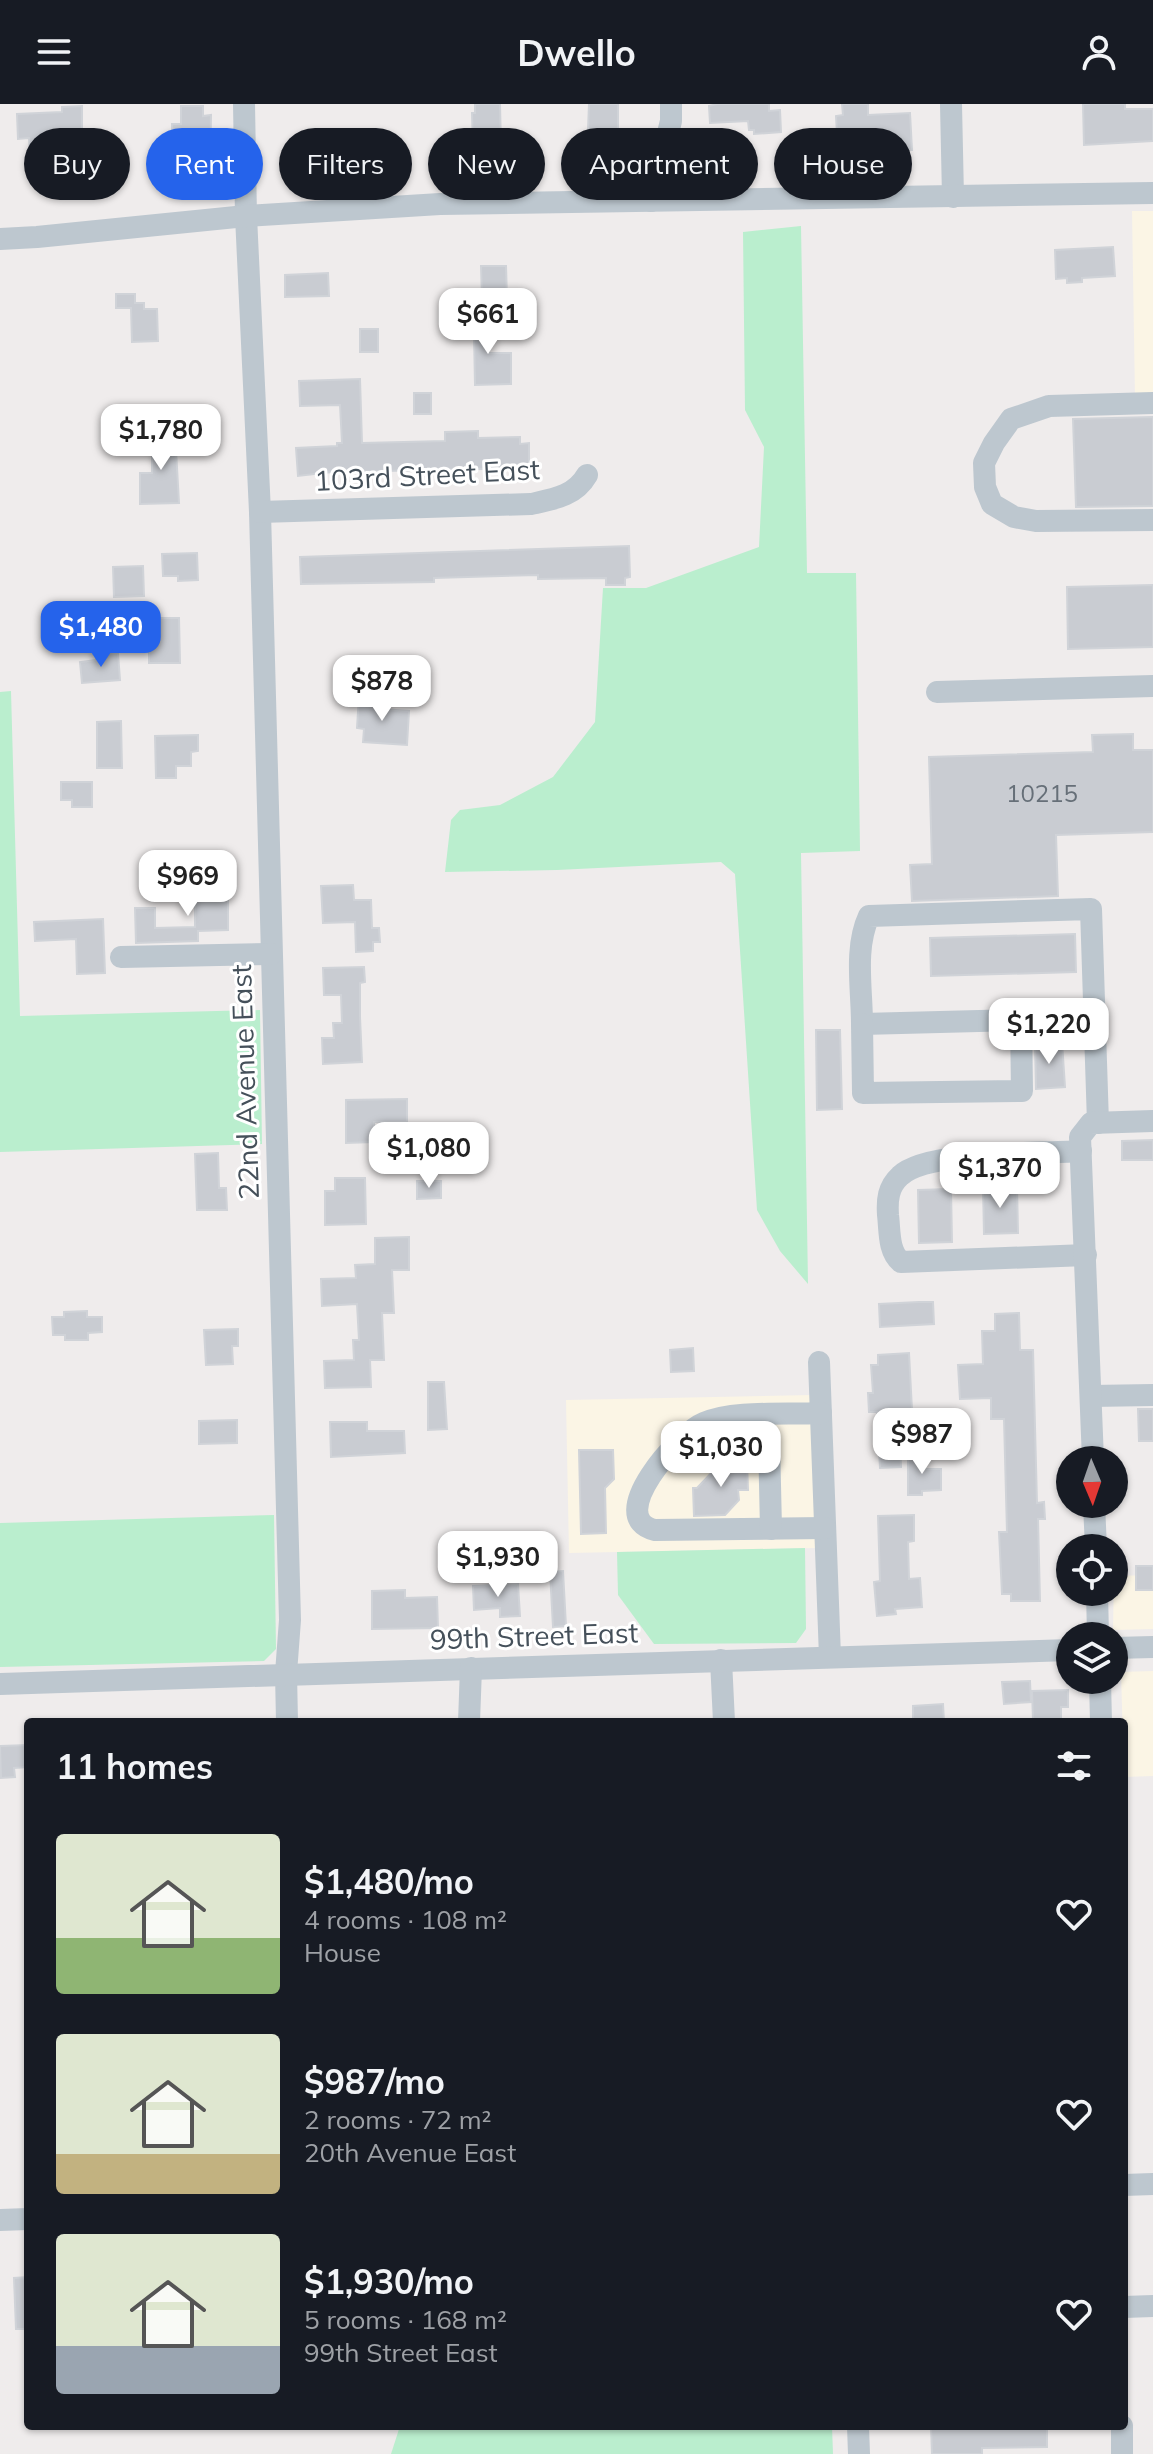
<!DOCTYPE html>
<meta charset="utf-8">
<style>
:root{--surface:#171b24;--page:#20242c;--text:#f1f3f6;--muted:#9ea1a6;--accent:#2563eb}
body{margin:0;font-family:Mulish,sans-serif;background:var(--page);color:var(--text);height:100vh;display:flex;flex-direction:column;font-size:30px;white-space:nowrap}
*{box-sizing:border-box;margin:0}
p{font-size:26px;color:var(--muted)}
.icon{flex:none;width:44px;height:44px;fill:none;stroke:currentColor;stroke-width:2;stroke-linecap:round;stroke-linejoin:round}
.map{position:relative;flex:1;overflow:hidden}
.side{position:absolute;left:24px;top:1614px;width:1104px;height:712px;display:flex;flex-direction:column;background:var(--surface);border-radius:8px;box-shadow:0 2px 6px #0004}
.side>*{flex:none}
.top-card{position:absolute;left:24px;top:24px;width:1106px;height:72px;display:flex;gap:16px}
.needle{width:52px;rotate:178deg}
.tools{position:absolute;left:1056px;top:1342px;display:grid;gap:16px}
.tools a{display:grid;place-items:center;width:72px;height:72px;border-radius:50%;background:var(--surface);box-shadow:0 2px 6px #0004;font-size:40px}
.price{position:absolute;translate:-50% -68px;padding:0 18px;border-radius:16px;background:#fff;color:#222;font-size:26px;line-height:52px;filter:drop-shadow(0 2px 4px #0008)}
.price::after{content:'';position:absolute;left:50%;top:48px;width:24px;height:18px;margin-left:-12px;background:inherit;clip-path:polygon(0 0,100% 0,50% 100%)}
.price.selected{background:var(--accent);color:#fff}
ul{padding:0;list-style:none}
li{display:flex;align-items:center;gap:24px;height:200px;padding:0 32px}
li span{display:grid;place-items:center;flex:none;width:224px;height:160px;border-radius:8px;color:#555}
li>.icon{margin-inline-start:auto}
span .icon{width:96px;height:96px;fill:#fffc;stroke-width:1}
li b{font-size:34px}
h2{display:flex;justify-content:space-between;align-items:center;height:96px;padding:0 32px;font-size:34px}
.pill{padding:0 28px;border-radius:36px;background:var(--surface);box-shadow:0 2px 6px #0004;font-size:28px;line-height:72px}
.pill.selected{background:var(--accent);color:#fff}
header{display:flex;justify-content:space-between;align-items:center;height:104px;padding:0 32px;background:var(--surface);font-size:36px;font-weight:700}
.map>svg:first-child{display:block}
.commercial{fill:#fbf5e5}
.green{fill:#baeece}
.building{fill:#c9ccd2;stroke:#d0d3d8;stroke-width:2}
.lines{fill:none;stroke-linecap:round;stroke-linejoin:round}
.minor{stroke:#bdc7cf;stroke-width:22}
.labels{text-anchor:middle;stroke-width:6;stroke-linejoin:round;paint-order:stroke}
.number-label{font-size:24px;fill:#666f78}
.street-label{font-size:28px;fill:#45505a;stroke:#fff}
</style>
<header><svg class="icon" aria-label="menu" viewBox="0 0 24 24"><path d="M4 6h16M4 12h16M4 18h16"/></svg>Dwello<svg class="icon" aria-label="person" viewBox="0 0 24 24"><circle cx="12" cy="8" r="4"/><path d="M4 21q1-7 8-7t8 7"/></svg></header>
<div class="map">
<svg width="1153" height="2350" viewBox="0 0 1153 2350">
<rect width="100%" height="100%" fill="#efecec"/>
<g class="commercial">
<polygon points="1132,107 1153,107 1153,293 1135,294"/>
<polygon points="813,1291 817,1444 569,1449 566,1296"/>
<polygon points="1153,1471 1153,1525 1113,1526 1114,1472"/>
<polygon points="1153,1567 1153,1672 1124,1673 1121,1568"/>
</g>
<g class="green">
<polygon points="801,122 807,469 856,469 860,747 801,749 808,1180 780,1147 757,1106 735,770 721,758 557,766 445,768 451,716 460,706 500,701 553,673 595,618 603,484 646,484 759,443 764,343 745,306 743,128"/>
<polygon points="11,587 20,912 260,906 262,1040 0,1048 0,588"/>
<polygon points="274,1411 276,1545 264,1557 0,1563 0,1419"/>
<polygon points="805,1444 806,1525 796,1539 654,1540 618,1491 617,1448"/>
<polygon points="400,2322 832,2322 833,2350 391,2350"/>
</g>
<g class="building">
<polygon points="475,0 500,0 501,43 473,44 472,9 475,9"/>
<polygon points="589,0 618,0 618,51 587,52"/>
<polygon points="717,0 769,0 769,7 780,6 781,28 754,30 754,26 749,26 748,17 710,19 709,2"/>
<polygon points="842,0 868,0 868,11 910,9 912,46 838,48 836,12 843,11"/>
<polygon points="1083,0 1125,0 1125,5 1153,5 1153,37 1084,41"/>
<polygon points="82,2 82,25 65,25 66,52 30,54 29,34 18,35 17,10 62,8 62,3"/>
<polygon points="181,2 203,2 203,12 211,11 210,67 173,68 172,20 181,20"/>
<polygon points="1113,143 1115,172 1082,174 1082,178 1067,179 1067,174 1056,175 1055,146"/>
<polygon points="481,162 506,162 507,194 482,195"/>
<polygon points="328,169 329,192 285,193 285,171"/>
<polygon points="116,190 135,190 135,199 144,199 144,205 157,205 158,237 132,238 131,204 116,204"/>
<polygon points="467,213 488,213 489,249 511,249 511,280 475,281 474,230 467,230"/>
<rect x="360" y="225" width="18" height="23"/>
<polygon points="360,275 362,339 445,337 445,328 478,327 478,334 520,333 520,340 529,339 529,364 332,368 298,372 296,344 337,342 337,339 342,339 340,301 300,302 299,277"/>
<rect x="414" y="289" width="17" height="21"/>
<polygon points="1153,313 1153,402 1076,403 1073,315"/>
<polygon points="152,328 175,328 179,399 140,400 140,369 152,369"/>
<polygon points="629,442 630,473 625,474 625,481 606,481 606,474 538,475 538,471 434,474 434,478 301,480 300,453"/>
<polygon points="197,449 198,476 178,477 178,472 163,472 162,450"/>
<polygon points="143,462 144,492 114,493 113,463"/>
<polygon points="1153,481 1153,543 1068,545 1067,483"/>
<polygon points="136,514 179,514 180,559 149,559 149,535 136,535"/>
<polygon points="118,549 120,576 82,579 80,558 96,556 96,550"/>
<polygon points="359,592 382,594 381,605 409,607 407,641 363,638 364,625 357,624"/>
<polygon points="121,617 122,664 97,664 97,618"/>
<polygon points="1133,630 1133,646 1153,646 1153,728 1056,731 1058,792 912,797 910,761 932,760 929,653 1093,648 1092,631"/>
<polygon points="198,631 198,647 191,648 191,662 176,662 176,674 156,674 155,632"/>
<polygon points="61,678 92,678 92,703 72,703 72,696 61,696"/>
<polygon points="195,781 228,781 228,826 198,827 198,837 136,839 135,804 155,804 155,824 195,823"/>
<polygon points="353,781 354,796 371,796 372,824 379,824 380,838 373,838 373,847 356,848 355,818 323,819 321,782"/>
<polygon points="103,815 105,869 77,870 76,835 35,837 34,818"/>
<polygon points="1075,830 1076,868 931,872 930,834"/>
<polygon points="364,863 365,878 360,879 360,913 362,958 323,960 322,934 334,934 333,919 342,919 341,891 324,891 323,864"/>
<polygon points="816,926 840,926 842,1005 817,1006"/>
<polygon points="1062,938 1065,983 1036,985 1035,939"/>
<polygon points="407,995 407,1018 374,1018 374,1038 346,1039 346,996"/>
<polygon points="1153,1036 1153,1056 1122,1056 1122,1037"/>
<polygon points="218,1049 219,1084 226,1084 227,1106 197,1106 195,1050"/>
<polygon points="335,1074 365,1074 366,1120 325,1121 325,1087 335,1087"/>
<polygon points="417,1077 441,1077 441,1094 417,1095"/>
<polygon points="1017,1081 1018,1129 984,1130 983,1082"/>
<polygon points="951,1085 952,1138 919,1139 918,1086"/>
<polygon points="409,1133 409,1166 392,1166 394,1209 382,1209 384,1256 370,1256 371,1283 325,1284 324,1257 354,1256 353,1236 359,1236 357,1200 322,1202 321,1175 356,1174 355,1161 375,1160 375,1134"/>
<polygon points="919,1198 933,1198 934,1220 880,1223 879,1200"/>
<polygon points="87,1207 87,1213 102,1213 102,1228 88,1229 88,1236 65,1236 65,1231 53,1231 52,1213 64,1213 64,1208"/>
<polygon points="1019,1209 1020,1246 1033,1246 1037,1399 1044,1398 1045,1415 1038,1415 1040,1497 1011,1497 1011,1490 1002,1490 999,1428 1007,1428 1004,1315 991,1315 991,1294 960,1295 958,1261 983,1260 982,1227 995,1227 995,1210"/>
<polygon points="238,1225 238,1242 232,1242 233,1260 206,1261 204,1226"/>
<polygon points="693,1244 694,1267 671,1268 670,1246"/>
<polygon points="909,1249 912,1306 908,1306 909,1335 900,1335 901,1363 880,1364 877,1308 869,1308 868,1289 873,1289 871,1261 878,1261 878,1251"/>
<polygon points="428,1278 444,1278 447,1325 428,1326"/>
<polygon points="1138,1305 1153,1305 1153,1337 1139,1337"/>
<polygon points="237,1316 237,1339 199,1340 199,1317"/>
<polygon points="330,1318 367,1318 367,1327 404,1327 405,1349 331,1353"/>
<polygon points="579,1346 613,1346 614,1375 605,1384 606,1429 581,1430"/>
<polygon points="921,1348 921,1365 941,1365 941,1386 922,1387 922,1391 908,1391 908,1349"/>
<polygon points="747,1357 748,1386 738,1386 739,1396 725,1411 694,1412 693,1384 697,1384 718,1362 718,1358"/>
<polygon points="914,1411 914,1437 908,1438 909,1475 920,1474 922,1503 895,1505 896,1510 877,1512 874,1478 880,1477 878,1412"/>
<rect x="1136" y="1462" width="17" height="24"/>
<polygon points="563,1467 566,1522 553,1523 550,1468"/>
<polygon points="518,1480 520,1512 500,1513 500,1504 474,1506 473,1482"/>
<polygon points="405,1486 405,1494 437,1493 438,1524 372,1525 372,1487"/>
<polygon points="1030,1577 1031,1598 1004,1600 1002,1578"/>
<polygon points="1068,1586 1068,1603 1061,1603 1061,1615 1033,1616 1032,1587"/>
<polygon points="943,1600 944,1618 913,1618 913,1602"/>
<polygon points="28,1641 28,1663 14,1664 15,1673 1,1674 0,1642"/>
<polygon points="28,2173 28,2225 16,2225 14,2174"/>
<polygon points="931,2322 1047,2322 1047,2343 982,2344 982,2350 932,2350"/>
</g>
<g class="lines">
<g class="minor">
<polyline points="244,0 246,112 260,408 290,1516 286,1569 287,1618"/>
<polyline points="951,0 953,93"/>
<polyline points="651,97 671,17 671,0"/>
<polyline points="0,135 37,133 246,112 440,100 1153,89"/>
<polyline points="1153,299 1049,302 1011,315 994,339 984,359 985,383 992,400 1014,413 1036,417 1153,416"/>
<path d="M260,408L531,400C554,395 575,392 587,371"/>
<polyline points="937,588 1153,582"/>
<polyline points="121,853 271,850"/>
<path d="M1095,914L862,920C862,885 854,844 869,812L1091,805L1098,1019"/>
<polyline points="862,920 863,989 1022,987 1021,916"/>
<path d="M1081,1047C1041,1050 927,1046 900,1072C888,1083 887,1096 888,1111C890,1127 888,1147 901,1158L1086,1151"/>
<polyline points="819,1258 830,1553"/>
<polyline points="1091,1292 1153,1291"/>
<path d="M821,1309C786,1311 735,1306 704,1319C679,1329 603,1414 655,1426L825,1424"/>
<polyline points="769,1336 771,1425"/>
<polyline points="1093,1356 1080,1033 1091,1019 1153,1017"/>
<polyline points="1094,1400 1096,1444"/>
<polyline points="1097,1488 1098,1532"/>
<polyline points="1114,1544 1153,1543"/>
<polyline points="721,1556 724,1618"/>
<polyline points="1100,1576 1101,1618"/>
<polyline points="0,1580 1070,1546"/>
<polyline points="469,1618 471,1564"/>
<polyline points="1124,2081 1153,2080"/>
<polyline points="0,2116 28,2115"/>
<polyline points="1124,2203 1153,2202"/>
<polyline points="858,2322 859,2350"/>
<polyline points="1122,2322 1122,2350"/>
</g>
</g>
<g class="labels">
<g class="number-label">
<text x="1042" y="698">10215</text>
</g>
<g class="street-label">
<text transform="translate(427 371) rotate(-3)" y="10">103rd Street East</text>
<text transform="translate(245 978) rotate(-92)" y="10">22nd Avenue East</text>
<text transform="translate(534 1532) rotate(-2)" y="10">99th Street East</text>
</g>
</g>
</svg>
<div class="tools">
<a><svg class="needle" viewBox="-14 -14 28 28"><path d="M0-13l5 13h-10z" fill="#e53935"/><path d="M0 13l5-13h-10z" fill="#9ea1a6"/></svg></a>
<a><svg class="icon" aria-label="locate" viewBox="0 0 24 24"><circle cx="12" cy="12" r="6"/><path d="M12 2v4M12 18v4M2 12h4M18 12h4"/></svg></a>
<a><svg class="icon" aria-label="layers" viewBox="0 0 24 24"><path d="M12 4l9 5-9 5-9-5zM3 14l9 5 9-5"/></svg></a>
</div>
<b class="price" style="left:488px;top:252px">$661</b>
<b class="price" style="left:161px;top:368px">$1,780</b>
<b class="price selected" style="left:101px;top:565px">$1,480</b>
<b class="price" style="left:382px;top:619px">$878</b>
<b class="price" style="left:188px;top:814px">$969</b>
<b class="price" style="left:1049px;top:962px">$1,220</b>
<b class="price" style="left:429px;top:1086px">$1,080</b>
<b class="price" style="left:1000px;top:1106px">$1,370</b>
<b class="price" style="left:922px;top:1372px">$987</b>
<b class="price" style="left:721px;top:1385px">$1,030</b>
<b class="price" style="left:498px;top:1495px">$1,930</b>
<div class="top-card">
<a class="pill">Buy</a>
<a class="pill selected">Rent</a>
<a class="pill">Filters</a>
<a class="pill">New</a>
<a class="pill">Apartment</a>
<a class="pill">House</a>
</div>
<section class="side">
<h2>11 homes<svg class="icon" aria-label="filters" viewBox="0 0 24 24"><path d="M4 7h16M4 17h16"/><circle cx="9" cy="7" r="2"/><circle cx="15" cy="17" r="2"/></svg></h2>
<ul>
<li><span style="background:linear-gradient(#dfe7d0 65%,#8fb573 0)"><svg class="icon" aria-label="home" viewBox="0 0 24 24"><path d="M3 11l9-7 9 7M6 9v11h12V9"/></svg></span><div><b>$1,480/mo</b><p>4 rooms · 108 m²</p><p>House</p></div><svg class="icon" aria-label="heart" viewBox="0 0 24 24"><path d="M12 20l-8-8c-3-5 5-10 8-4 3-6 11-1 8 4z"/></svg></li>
<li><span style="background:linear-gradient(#dfe7d0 75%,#c2b280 0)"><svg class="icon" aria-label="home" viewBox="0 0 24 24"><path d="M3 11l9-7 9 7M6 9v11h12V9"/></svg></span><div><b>$987/mo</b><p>2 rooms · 72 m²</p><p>20th Avenue East</p></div><svg class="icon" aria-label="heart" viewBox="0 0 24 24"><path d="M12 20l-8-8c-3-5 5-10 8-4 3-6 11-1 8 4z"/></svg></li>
<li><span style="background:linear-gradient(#dfe7d0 70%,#9aa5b1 0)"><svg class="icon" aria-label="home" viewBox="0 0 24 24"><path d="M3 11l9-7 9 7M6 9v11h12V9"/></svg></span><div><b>$1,930/mo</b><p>5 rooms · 168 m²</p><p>99th Street East</p></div><svg class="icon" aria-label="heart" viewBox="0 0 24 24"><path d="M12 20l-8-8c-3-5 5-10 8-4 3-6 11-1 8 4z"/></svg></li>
</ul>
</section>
</div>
